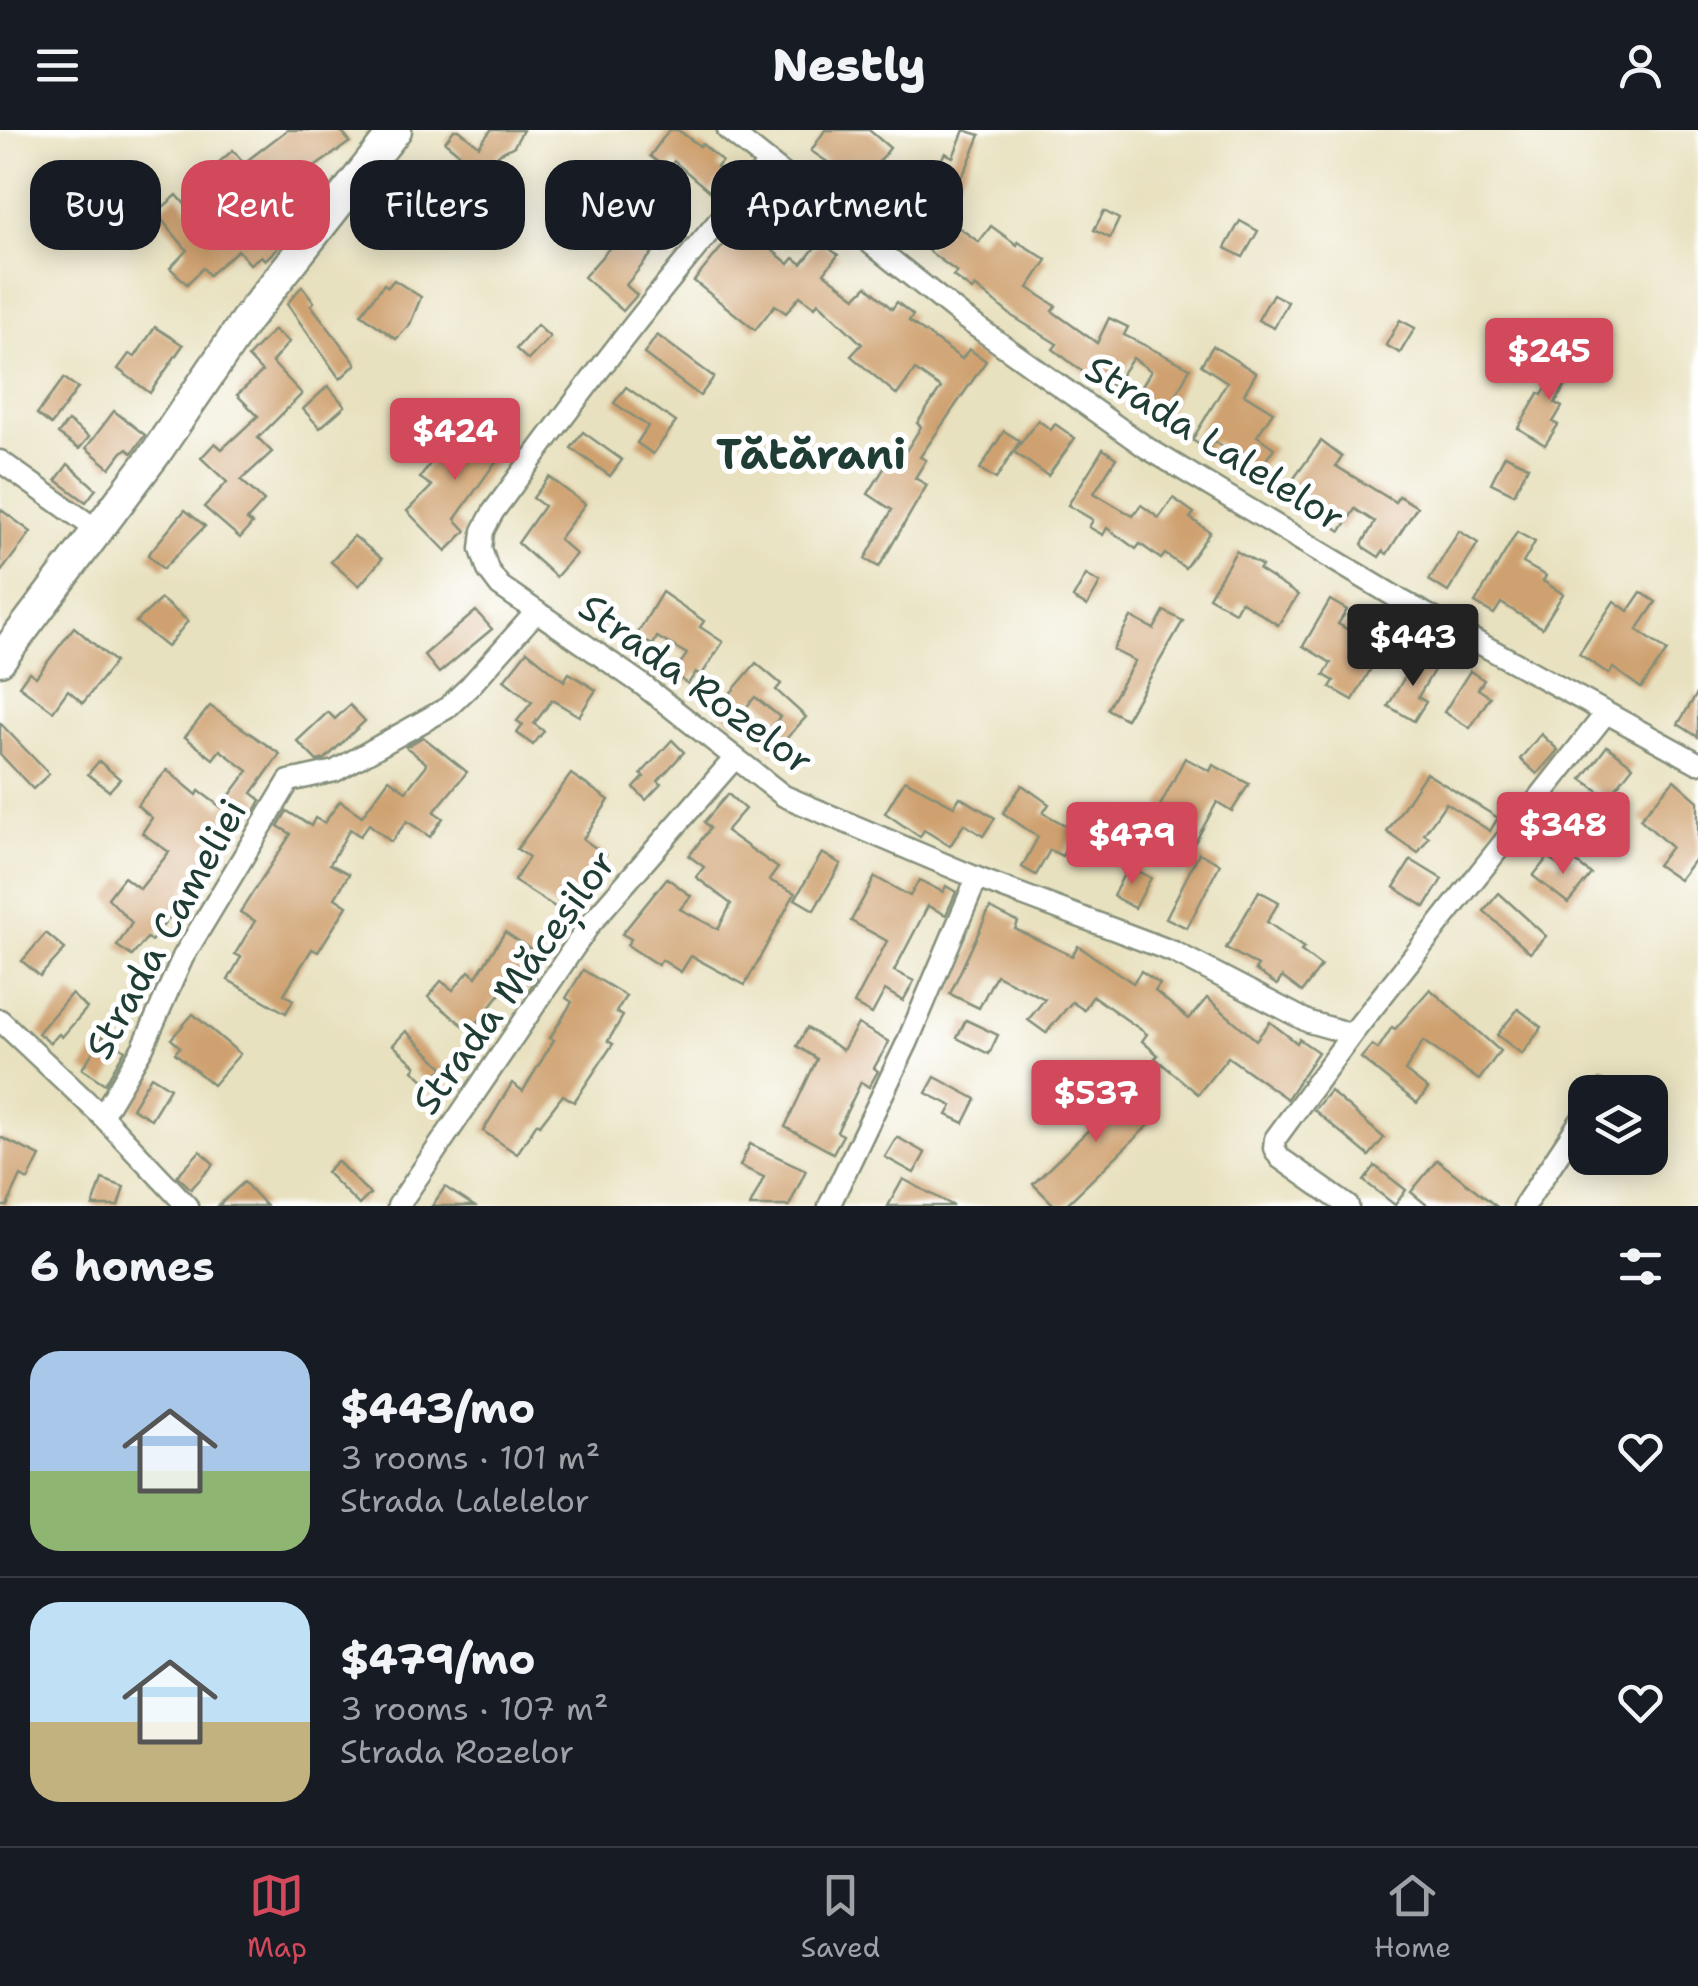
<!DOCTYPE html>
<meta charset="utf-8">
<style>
:root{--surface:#171b24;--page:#20242c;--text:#f1f3f6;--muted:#9ea1a6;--line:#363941;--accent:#d1495b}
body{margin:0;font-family:"Shantell Sans",sans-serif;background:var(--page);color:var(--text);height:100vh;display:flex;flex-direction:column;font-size:38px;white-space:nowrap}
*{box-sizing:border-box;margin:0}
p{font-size:32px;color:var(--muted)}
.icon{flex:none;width:55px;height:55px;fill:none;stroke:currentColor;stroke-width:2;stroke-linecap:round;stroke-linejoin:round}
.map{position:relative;height:1076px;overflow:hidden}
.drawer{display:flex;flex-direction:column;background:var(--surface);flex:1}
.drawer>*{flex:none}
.banner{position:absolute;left:30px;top:30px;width:1000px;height:90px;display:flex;gap:20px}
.tools{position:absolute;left:1568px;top:945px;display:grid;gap:20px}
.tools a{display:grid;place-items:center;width:100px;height:100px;border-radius:20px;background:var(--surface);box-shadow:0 5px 25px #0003;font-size:50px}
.price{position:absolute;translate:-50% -85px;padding:0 22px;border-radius:10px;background:var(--accent);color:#fff;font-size:32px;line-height:65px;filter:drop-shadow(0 2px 5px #0008)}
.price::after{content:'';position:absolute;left:50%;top:60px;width:30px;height:22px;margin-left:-15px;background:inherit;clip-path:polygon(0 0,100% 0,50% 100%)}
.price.selected{background:#222;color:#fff}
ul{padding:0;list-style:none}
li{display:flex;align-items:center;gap:30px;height:250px;padding:0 30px}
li+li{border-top:2px solid var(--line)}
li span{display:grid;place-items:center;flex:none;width:280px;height:200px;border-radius:30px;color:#555}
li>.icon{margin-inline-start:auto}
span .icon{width:120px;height:120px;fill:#fffc;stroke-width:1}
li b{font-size:42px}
h2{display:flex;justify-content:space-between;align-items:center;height:120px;padding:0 30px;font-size:42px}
.chip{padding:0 35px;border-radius:30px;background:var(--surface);box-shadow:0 5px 25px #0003;font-size:35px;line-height:90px}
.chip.selected{background:var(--accent);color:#fff}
header{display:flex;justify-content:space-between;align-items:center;height:130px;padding:0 30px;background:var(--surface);font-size:45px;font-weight:800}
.tabs{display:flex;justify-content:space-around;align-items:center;height:140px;border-top:2px solid var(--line);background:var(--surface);font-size:28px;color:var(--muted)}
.tabs a{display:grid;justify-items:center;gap:5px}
.tabs .selected{color:var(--accent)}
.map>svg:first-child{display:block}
.building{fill:#cfa16f}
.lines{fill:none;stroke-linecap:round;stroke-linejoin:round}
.street-casing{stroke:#848f7a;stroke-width:25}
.secondary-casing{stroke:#848f7a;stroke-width:35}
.street{stroke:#fff;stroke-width:20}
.secondary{stroke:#fff;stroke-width:30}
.labels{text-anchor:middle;stroke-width:10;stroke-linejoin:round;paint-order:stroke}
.street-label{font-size:38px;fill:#1f3d34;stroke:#fff}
.quarter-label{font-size:42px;font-weight:bold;fill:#1f3d34;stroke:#fff}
</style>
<header><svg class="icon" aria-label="menu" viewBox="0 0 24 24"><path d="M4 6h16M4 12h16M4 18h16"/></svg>Nestly<svg class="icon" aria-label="person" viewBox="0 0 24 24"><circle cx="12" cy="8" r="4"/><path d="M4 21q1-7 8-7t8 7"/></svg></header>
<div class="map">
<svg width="1698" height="1076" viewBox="0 0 1698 1076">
<rect width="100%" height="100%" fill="#fff"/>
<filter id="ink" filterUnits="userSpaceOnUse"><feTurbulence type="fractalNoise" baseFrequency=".01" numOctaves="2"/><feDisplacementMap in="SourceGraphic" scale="20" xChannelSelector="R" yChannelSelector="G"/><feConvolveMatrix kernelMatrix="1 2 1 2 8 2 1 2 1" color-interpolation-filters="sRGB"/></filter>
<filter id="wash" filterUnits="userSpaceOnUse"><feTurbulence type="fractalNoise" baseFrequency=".0048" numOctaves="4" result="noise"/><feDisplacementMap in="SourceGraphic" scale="40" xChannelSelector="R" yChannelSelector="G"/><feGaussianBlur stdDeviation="2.25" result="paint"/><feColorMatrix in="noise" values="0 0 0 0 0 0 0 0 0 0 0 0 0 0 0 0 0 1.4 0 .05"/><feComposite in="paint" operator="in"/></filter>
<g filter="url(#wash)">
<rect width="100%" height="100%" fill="#e8e1bf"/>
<g id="blocks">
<g class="building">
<polygon points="287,0 340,0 350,12 289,55 281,45 243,79 209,41 233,20 244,33"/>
<polygon points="454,0 459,0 479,16 491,0 523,0 514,16 499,24 477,50 455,32 461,25 445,12"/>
<polygon points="669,0 678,0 700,16 702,14 722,31 717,37 725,43 710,62 674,31 668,40 650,26"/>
<polygon points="825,0 869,0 890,18 878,33 921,65 945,23 953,27 964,0 980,5 966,39 938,83 979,112 991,96 1017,115 1018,112 1047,130 1028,158 1056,176 1052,181 1097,213 1109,188 1128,197 1124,205 1190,238 1162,292 1131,274 1151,241 1133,228 1113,256 1083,242 1053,219 1057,214 1012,186 975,156 972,160 953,146 957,142 926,119 933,110 903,85 898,92 855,60 846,71 820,50 832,35 811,21"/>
<polygon points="401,38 441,71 418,98 404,87 415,74 389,52"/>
<polygon points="177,65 215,110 249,81 280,116 265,130 261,126 250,134 238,120 209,145 203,138 187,154 170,138 187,120 156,83"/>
<polygon points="640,73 659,90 640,112 653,122 626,155 637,165 623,181 584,147 612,115 609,113"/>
<polygon points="775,76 787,89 762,112 789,134 794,128 802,134 820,111 838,125 824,143 856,167 867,156 892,179 897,172 913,185 909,191 962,229 969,219 986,231 920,327 926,330 915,348 927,355 879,437 865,429 892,380 868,364 893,324 901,329 921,297 917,293 941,258 915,240 897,265 851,226 862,214 818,172 815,177 800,166 786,183 775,175 755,200 694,151 725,113 758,84 762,88"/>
<polygon points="1104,81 1119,89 1110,108 1094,100"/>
<polygon points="1240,91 1258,101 1243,127 1225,118"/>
<polygon points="394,150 421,167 410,194 396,209 361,184 384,154 388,157"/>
<polygon points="302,156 314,172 311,175 356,234 340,249 287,174"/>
<polygon points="1273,164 1288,172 1274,198 1258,190"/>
<polygon points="1400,190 1415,198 1400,223 1386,215"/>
<polygon points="537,195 550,207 528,230 516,219"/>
<polygon points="155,197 183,215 150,263 118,239 129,224 135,227"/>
<polygon points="274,200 289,212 272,232 302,264 258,308 272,322 241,350 264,371 247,390 252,394 240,408 204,377 227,352 201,328 215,313 222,319 258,286 237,265 262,242 248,227"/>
<polygon points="657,205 714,247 700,266 644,224"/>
<polygon points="1213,216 1256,243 1244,264 1273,282 1257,306 1274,318 1251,352 1234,341 1242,329 1214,311 1209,320 1192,310 1227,252 1201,235"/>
<polygon points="1567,221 1581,228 1555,273 1562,277 1553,292 1558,295 1545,315 1518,298 1539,263 1542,265"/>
<polygon points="64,248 78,258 51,295 37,284"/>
<polygon points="328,256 345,276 320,298 303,279"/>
<polygon points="626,257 676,292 653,324 637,313 648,296 614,273"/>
<polygon points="114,281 145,305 132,323 127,319 122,322 110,338 86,318"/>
<polygon points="472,290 507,316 455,389 466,401 446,421 407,381 432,356 420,348 441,318 447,323"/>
<polygon points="1038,290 1051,300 1055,294 1075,308 1048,346 1014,322"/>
<polygon points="68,291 89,307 79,319 58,304"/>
<polygon points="1004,301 1020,311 996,349 980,339"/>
<polygon points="583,302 622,330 610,346 571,318"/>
<polygon points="1321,311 1342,327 1336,336 1395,372 1399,366 1417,377 1387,424 1383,421 1379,427 1365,418 1362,414 1375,392 1355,379 1341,401 1284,362"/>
<polygon points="1103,319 1116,328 1094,363 1133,386 1141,375 1159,388 1173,368 1194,383 1190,388 1210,402 1185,438 1165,424 1161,429 1140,414 1136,419 1107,398 1103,405 1089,397 1093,390 1068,375"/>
<polygon points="1505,325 1528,336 1514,364 1491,353"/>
<polygon points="68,334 96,359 86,372 56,350"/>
<polygon points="549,347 585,374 559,409 576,424 556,447 518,413 544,376 533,368"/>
<polygon points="0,379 31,402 0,443"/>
<polygon points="185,380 205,396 163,439 148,425"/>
<polygon points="1459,401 1478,413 1448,462 1429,450"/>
<polygon points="1517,402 1535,412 1523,433 1546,446 1543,451 1563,464 1542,498 1501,473 1494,484 1475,473"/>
<polygon points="354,406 382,429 359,456 331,432"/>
<polygon points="1236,421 1262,436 1259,440 1298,465 1278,495 1241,471 1235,482 1209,467"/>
<polygon points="1086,445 1100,453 1087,476 1073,468"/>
<polygon points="662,462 704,491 700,497 723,512 701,546 696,542 688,554 673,544 687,524 657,507 653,515 636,506"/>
<polygon points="1641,462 1656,472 1637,500 1667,521 1641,558 1613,538 1609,544 1579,524 1614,471 1628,481"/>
<polygon points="161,469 188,491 167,517 136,492"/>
<polygon points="1330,470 1347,480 1338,494 1382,519 1353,570 1330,557 1334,551 1324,545 1331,533 1303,516"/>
<polygon points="476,481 492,499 439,543 424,525"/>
<polygon points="1164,481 1183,491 1126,589 1107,579 1135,531 1113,520 1131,487 1154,499"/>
<polygon points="74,497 115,532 83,573 68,560 53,581 19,556 29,542 36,547"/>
<polygon points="527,521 564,551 569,543 596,560 579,586 552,570 534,594 544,601 533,615 517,603 523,595 517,591 532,572 504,550"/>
<polygon points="1418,524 1437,535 1418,567 1426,572 1414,591 1388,576"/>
<polygon points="756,533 781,554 776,560 806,587 774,622 760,610 780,587 755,567 733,593 717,579"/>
<polygon points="1470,541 1484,550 1478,559 1490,567 1470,598 1444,582"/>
<polygon points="1698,562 1698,607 1678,594"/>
<polygon points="350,575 365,591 325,629 317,631 297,611 328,582 335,589"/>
<polygon points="210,576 280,624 252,663 261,670 255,681 252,685 244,679 184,760 195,769 183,783 177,778 151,811 147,808 132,826 117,816 132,793 108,768 124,747 140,759 169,722 142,703 152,688 137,675 167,640 197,665 199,661 221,677 248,641 220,620 213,629 185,607"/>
<polygon points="0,593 49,644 33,659 0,624"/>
<polygon points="1541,604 1558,620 1537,644 1520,629"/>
<polygon points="423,607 467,642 434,682 443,688 430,707 407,691 391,712 369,694 360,706 350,699 330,734 349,744 335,768 347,776 318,822 312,819 284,864 293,870 286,883 228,850 241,827 235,824 255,791 240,782 291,704 278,696 287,681 311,696 315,688 324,693 340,671 362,686 389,649 406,661 425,637 426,633 406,617"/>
<polygon points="672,610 684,622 658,651 661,654 646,670 634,658 644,647 641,644"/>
<polygon points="1607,616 1633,636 1608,668 1582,649"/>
<polygon points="1185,628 1210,641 1213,635 1249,654 1232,681 1217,672 1192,718 1174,709 1185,689 1160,676"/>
<polygon points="99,631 120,649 109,661 88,644"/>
<polygon points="1426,643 1498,688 1490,701 1446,673 1424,704 1429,707 1418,723 1387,702"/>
<polygon points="571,644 609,670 583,709 606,725 596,739 592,735 563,782 514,751 529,727 517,719"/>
<polygon points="905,650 954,676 960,667 995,688 983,706 964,694 950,716 924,700 920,707 885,683"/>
<polygon points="1674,650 1698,671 1698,725 1679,750 1657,735 1671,717 1640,689"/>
<polygon points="1022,655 1049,674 1043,683 1076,701 1062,726 1050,720 1036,745 1022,737 1038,707 1003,683"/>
<polygon points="728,664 745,679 726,701 778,738 769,750 795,763 745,855 691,826 681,842 662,830 658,835 627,815 631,809 622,804 667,748 691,766 680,779 718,799 731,774 696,747 704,737 689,726 710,698 704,692"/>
<polygon points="1591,676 1624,700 1610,719 1577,695"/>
<polygon points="822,723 841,734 814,780 795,769"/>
<polygon points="1199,723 1220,734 1187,798 1166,788"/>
<polygon points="1565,724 1591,744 1568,773 1533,746 1548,727 1557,734"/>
<polygon points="1411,730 1442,749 1425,777 1394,757"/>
<polygon points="1128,736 1151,748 1135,778 1113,766"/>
<polygon points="875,747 910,766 919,750 943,762 946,756 956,762 946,785 928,776 894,841 914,851 903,871 885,860 872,884 854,874 887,811 851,791"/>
<polygon points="1259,761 1279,772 1267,792 1304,818 1301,821 1321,836 1302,862 1282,847 1277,855 1255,840 1258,836 1226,818"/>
<polygon points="1499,763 1546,806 1530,823 1484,781"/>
<polygon points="990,778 1018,792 1015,799 1072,826 1078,816 1133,853 1141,841 1160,854 1155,861 1189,889 1207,868 1256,910 1270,892 1297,913 1299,909 1318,922 1287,969 1228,927 1198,964 1155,928 1158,925 1142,911 1147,904 1093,866 1084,880 1072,872 1046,903 1028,890 1045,869 996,845 979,878 950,864"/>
<polygon points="505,802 543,827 531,844 537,848 528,861 521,856 516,863 506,857 470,901 428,867 441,851 453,860 469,841 476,847"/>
<polygon points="46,803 65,819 40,846 22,831"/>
<polygon points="583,840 626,866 616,882 623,886 608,911 613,914 574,972 563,965 540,995 537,993 517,1024 483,1001 512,953 523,961 554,910 550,908 572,872 566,868"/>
<polygon points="1430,859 1500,921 1479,950 1423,911 1405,941 1428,959 1417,973 1361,928 1372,915 1378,919 1392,897 1395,899"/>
<polygon points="71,864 87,878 62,907 59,904 50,913 38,903"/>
<polygon points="1518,879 1542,897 1522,924 1497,905"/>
<polygon points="193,884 240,924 213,955 175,923 180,917 171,909"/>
<polygon points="966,890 998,905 989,924 957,908"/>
<polygon points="858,894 889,912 874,938 878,941 869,957 861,952 837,1002 843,1005 833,1023 785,997 817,929 797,916 807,898 843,920"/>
<polygon points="406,901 444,938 428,954 413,940 416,936 393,915"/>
<polygon points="103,906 125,920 105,954 82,939"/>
<polygon points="151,946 170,958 151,989 132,978"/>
<polygon points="1115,946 1155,989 1065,1076 1055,1076 1033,1054 1110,979 1096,966"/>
<polygon points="935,947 976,969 964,993 947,985 952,976 926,963"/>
<polygon points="1330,961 1384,1008 1369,1026 1314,980"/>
<polygon points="0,1007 40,1026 28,1050 21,1046 7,1076 0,1076"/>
<polygon points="897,1007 925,1023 914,1043 885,1027"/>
<polygon points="750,1014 806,1040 789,1076 750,1076 764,1047 740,1036"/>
<polygon points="200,1021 214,1034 191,1059 177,1046"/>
<polygon points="1437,1030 1496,1076 1428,1076 1411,1062"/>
<polygon points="337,1031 370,1064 359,1075 326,1042"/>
<polygon points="1375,1036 1406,1060 1395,1075 1364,1051"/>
<polygon points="102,1049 124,1057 118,1076 93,1076"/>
<polygon points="903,1049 954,1076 888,1076"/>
<polygon points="244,1052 266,1076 218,1076"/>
<polygon points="445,1057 474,1076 432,1076"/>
</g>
</g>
</g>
<g filter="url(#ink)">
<use href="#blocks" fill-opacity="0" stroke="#848f7a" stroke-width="2.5"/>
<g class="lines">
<g class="street-casing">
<g id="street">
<polyline points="728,0 963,187 1147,318 1404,472 1698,633"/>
<path d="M769,33C669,145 581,262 493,382L483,401L481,419L488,440L500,456L640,553L784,666L977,748L1174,822L1309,892L1352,904"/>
<polyline points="0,331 97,400"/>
<polyline points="0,890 102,986 187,1076"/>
<polyline points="1600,962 1600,961"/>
<polyline points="102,986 143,917 183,827 289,651 335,641 447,578 470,556 535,483"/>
<polyline points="398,1076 590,794 734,629"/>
<polyline points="829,1076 907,913 977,748"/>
<polyline points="1348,1076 1280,1028 1274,1018 1275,1009 1352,904 1606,583"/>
<polyline points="1524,1076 1585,984"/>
</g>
</g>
<g class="secondary-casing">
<polyline id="secondary" points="0,530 155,324 246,190 396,0"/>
</g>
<use href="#street" class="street"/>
<use href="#secondary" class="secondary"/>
</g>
</g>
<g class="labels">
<g class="street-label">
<text transform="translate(1215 313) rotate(32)" y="13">Strada Lalelelor</text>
<text transform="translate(696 554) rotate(36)" y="13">Strada Rozelor</text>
<text transform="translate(166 799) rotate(-61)" y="13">Strada Cameliei</text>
<text transform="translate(514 852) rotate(-54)" y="13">Strada Măceșilor</text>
</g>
<g class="quarter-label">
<text x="811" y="339">Tătărani</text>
</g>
</g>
</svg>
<div class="tools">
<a><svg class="icon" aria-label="layers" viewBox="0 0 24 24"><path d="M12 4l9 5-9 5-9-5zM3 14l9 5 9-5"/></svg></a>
</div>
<b class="price" style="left:1549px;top:273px">$245</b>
<b class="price" style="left:455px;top:353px">$424</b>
<b class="price selected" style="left:1413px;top:559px">$443</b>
<b class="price" style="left:1563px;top:747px">$348</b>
<b class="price" style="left:1132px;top:757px">$479</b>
<b class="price" style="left:1096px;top:1015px">$537</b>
<div class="banner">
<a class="chip">Buy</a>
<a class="chip selected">Rent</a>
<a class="chip">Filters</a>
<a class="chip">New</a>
<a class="chip">Apartment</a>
</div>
</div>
<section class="drawer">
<h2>6 homes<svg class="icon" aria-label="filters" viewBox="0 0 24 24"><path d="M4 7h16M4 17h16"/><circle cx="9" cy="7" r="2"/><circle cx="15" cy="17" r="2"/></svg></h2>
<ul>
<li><span style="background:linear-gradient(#a9c7e8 60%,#8fb573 0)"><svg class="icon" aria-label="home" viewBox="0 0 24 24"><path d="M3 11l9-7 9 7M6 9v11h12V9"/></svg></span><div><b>$443/mo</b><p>3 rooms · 101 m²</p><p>Strada Lalelelor</p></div><svg class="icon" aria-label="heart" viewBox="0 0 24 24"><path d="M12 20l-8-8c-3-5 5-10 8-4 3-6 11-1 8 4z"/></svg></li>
<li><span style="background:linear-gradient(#bfe0f5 60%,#c2b280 0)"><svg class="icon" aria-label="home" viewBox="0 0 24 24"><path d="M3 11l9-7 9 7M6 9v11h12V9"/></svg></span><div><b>$479/mo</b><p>3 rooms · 107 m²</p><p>Strada Rozelor</p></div><svg class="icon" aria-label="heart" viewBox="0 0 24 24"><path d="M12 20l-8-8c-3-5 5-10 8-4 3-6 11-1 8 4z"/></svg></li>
</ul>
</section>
<nav class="tabs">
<a class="selected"><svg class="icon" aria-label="map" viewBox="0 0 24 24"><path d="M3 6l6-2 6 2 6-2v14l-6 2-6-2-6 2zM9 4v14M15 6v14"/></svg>Map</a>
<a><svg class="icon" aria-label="saved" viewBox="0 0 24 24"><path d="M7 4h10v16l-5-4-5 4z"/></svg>Saved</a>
<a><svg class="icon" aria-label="home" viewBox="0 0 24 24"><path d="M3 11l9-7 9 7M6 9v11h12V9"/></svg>Home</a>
</nav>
